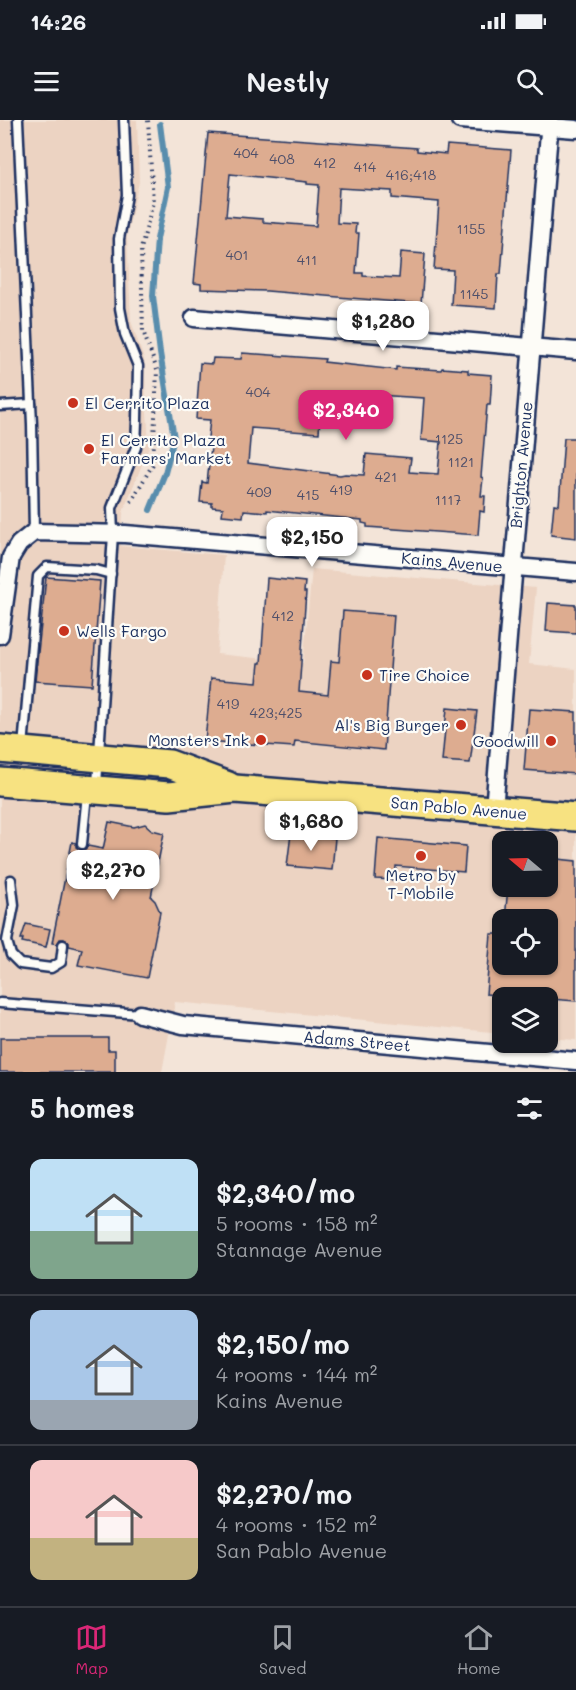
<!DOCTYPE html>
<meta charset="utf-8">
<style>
:root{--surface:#171b24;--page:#242831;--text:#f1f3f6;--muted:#9ea1a6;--line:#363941;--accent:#db2777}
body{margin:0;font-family:Mali,sans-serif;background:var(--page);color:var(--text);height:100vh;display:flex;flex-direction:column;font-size:22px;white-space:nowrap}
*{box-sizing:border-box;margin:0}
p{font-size:20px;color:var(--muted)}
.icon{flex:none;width:33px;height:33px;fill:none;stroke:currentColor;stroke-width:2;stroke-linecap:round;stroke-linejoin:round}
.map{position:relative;height:952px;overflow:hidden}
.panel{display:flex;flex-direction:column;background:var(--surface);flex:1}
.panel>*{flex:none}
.needle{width:39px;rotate:289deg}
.controls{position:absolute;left:492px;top:711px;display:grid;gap:12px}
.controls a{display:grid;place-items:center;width:66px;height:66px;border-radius:12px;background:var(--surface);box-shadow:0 2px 4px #0004;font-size:30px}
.price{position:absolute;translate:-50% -51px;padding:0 14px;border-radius:12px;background:#fff;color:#222;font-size:20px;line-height:39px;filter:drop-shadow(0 2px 3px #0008)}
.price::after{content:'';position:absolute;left:50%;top:36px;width:18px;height:14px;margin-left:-9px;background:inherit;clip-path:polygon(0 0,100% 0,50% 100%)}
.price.selected{background:var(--accent);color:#fff}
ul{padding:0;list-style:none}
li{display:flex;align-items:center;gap:18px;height:150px;padding:0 30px}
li+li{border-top:2px solid var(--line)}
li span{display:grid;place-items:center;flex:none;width:168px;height:120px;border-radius:12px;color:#555}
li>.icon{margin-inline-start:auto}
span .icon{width:72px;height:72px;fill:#fffc;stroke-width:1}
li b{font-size:26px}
h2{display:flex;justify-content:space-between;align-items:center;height:72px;padding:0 30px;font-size:26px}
.status{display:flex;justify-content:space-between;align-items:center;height:42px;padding:0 30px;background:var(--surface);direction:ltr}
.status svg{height:16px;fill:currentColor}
header{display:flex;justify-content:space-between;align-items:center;height:78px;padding:0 30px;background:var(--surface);font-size:27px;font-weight:600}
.menu{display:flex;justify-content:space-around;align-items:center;height:84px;border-top:2px solid var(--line);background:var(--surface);font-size:16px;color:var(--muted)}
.menu a{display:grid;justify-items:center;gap:3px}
.menu .selected{color:var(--accent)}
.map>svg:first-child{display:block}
.built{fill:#ecd3c2;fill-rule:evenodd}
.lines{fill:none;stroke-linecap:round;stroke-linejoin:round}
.stream{stroke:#588dad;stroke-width:6}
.building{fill:#ddac90;stroke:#1b2f5e;stroke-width:1.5;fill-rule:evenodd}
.service-casing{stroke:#1b2f5e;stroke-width:13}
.minor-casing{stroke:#1b2f5e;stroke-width:21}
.primary-casing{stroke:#1b2f5e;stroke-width:32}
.path{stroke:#1b2f5e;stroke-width:4;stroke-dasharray:1.5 4.5;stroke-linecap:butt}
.service{stroke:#fdfcf7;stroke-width:8}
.minor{stroke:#fdfcf7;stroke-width:16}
.primary{stroke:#f7e281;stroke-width:27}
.poi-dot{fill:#c8321e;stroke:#fdfcf7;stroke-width:2}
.labels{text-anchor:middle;stroke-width:4.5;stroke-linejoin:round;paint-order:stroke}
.number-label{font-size:14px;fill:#4c4e6a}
.poi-label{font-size:16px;fill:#1b2f5e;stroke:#fdfcf7;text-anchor:start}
.street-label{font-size:16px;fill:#1b2f5e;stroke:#fdfcf7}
</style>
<div class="status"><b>14:26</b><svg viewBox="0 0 49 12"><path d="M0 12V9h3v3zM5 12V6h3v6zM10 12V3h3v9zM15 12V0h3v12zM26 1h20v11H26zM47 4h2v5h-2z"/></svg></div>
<header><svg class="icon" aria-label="menu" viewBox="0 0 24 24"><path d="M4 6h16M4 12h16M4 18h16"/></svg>Nestly<svg class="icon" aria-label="search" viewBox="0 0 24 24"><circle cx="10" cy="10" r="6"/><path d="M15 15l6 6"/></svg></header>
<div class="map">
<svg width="576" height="952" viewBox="0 0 576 952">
<rect width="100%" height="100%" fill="#f3e4d8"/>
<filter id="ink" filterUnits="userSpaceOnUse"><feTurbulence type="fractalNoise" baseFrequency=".0167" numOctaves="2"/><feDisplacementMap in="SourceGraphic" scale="12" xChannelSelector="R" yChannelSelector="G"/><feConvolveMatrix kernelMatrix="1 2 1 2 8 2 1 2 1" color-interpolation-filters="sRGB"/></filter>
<g filter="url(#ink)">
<path class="built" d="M0,0H137L139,62L127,114L131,201L144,239L149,327L123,392L121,426L224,435L217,534L303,543L312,449L536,468L529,544L576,549V920L548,918V878H502V913L175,882L162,952H0ZM502,722H548V766H502ZM502,800H548V844H502Z"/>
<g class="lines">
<polyline class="stream" points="150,390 165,353 174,318 160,233 153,176 157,119 168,67 160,4"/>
</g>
<g class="building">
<path d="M208,13L417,28V31L446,34L447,25L511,30L501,154H498L496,188L451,185L453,150L434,149L439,82L392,78V71L339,68L337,103L356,104L355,113H359L356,153H363V156L399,158L401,132L425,134L421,184L267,171L201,169V164L194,163ZM230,54L307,62V64L319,65L316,106L263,102V99L226,96Z"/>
<path d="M242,233L325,239L324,242L396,250V247L441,250L442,248L468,250V253L492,255L490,285H487L481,357L483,358L481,376H485L484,392L480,391L478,415L367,407V404L362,403V400L267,390V392L244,390L243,397L222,395L223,388L212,387V383L200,382L202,362L207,363L211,327L207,326L210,300L196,299L200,243L212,244L213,238L241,239ZM376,275L424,278L421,320L441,322L438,354L409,352L411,338L366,334L364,355L345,354L340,355L248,343L251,308L319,313L321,282L340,284L341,280L375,284Z"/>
<polygon points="564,318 576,318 576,418 551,415 554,384 559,385"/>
<polygon points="46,457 100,461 92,565 35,561"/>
<polygon points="267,458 305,462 304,472 306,472 299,572 328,575 331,541 339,542 343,491 394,495 384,630 295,621 294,627 205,621 211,558 257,562 259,543 261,543"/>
<polygon points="548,483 576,485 576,513 546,511"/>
<polygon points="447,588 477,591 470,643 442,641"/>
<polygon points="529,589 576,592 576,654 524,650"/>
<polygon points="109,702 134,707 145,704 152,710 164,713 151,777 155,781 160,792 147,858 78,845 82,829 69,826 69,822 64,819 60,819 57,824 52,823 72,722 76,723 76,727 81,730 85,729 88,726 103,729"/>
<polygon points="291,714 335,718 332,750 287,746"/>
<polygon points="378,718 466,726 464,752 396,746 395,760 375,759"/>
<polygon points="548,738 576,741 576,881 486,874 491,814 502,814 502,844 548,844 548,800 505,800 508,766 548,766"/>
<polygon points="26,804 50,809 46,827 22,822 23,819 21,819"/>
<polygon points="0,918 108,918 108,930 115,930 115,952 0,952"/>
</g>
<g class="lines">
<g class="service-casing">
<g id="service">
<polyline points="18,0 32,304 34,412"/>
<polyline points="0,286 31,284"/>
<polyline points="23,627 38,456 47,447 96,450 111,454"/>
<polyline points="97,665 113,414 112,388 136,327 137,300 138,246 125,214 120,188 119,119 127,75 124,0"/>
<polyline points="82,724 87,674"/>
<polyline points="11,760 14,785 7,821 11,835 20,844 51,848 61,842 63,825"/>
<polyline points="0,883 140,894"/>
</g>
</g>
<g class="minor-casing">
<g id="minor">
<polyline points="460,0 576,9"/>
<polyline points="194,198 576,231"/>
<polyline points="0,515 11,437 19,424 34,412 125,414 576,452"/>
<polyline points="494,690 550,0"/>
<polyline points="140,894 183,905 576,941"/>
</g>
</g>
<g class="primary-casing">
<g id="primary">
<polyline points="0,629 169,644 228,666"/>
<polyline points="0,662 169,676 235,669 576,697"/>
</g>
</g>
<polyline class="path" points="131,382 153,344 157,250 143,211 141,129 153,82 148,0"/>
<use href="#service" class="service"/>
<use href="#minor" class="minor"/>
<use href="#primary" class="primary"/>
</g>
</g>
<g class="poi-dot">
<circle cx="73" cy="283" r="6"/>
<circle cx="89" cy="329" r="6"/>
<circle cx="64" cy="511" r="6"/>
<circle cx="367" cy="555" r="6"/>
<circle cx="461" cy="605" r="6"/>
<circle cx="261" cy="620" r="6"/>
<circle cx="551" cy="621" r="6"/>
<circle cx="421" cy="736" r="6"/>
</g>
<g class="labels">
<g class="number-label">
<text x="246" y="38">404</text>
<text x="282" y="44">408</text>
<text x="325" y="48">412</text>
<text x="365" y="52">414</text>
<text x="411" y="60">416;418</text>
<text x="471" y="114">1155</text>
<text x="237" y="140">401</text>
<text x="307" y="145">411</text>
<text x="474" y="179">1145</text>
<text x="258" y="277">404</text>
<text x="449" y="324">1125</text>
<text x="461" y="347">1121</text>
<text x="386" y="362">421</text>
<text x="341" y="375">419</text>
<text x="259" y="377">409</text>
<text x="308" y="380">415</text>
<text x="448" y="385">1117</text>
<text x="283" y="501">412</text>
<text x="228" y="589">419</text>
<text x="276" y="598">423;425</text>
</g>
<g class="poi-label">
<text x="85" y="289">El Cerrito Plaza</text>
<text x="101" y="326">El Cerrito Plaza<tspan x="101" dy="18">Farmers' Market</tspan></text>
<text x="76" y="517">Wells Fargo</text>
<text x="379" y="561">Tire Choice</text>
<text x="449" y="611" text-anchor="end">Al's Big Burger</text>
<text x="249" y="626" text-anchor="end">Monsters Ink</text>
<text x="539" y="627" text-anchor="end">Goodwill</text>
<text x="421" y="761" text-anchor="middle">Metro by<tspan x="421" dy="18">T-Mobile</tspan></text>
</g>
<g class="street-label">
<text transform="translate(521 345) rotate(-85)" y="6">Brighton Avenue</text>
<text transform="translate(452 442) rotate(5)" y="6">Kains Avenue</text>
<text transform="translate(459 688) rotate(5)" y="6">San Pablo Avenue</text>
<text transform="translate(357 921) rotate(5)" y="6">Adams Street</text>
</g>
</g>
</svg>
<div class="controls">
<a><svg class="needle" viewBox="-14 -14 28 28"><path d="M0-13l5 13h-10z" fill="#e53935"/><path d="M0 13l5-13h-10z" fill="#9ea1a6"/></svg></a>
<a><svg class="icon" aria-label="locate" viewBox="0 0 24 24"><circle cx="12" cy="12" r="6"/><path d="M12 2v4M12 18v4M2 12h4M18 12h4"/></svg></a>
<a><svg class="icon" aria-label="layers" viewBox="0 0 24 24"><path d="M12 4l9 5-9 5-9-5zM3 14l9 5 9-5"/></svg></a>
</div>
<b class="price" style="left:383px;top:232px">$1,280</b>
<b class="price selected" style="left:346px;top:321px">$2,340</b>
<b class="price" style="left:312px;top:448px">$2,150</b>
<b class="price" style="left:311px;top:732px">$1,680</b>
<b class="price" style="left:113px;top:781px">$2,270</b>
</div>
<section class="panel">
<h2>5 homes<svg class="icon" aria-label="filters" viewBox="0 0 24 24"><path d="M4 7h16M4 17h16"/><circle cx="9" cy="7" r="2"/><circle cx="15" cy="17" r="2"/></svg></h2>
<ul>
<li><span style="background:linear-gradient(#bfe0f5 60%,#7fa58c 0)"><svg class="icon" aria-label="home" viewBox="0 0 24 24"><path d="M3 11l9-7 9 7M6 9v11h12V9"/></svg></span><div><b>$2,340/mo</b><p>5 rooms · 158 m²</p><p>Stannage Avenue</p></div></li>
<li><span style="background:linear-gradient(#a9c7e8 75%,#9aa5b1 0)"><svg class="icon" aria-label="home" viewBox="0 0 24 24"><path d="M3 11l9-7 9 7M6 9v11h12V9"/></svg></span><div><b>$2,150/mo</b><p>4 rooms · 144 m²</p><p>Kains Avenue</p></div></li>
<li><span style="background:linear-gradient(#f6c9c9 65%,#c2b280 0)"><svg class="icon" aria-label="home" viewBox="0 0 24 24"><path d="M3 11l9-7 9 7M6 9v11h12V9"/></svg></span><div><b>$2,270/mo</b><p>4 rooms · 152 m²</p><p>San Pablo Avenue</p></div></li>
</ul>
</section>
<nav class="menu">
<a class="selected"><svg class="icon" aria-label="map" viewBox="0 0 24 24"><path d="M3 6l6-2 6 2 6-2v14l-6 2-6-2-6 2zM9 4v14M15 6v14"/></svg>Map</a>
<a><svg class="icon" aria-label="saved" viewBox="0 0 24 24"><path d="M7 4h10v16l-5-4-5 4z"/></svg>Saved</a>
<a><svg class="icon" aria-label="home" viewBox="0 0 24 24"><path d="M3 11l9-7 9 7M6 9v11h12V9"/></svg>Home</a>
</nav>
